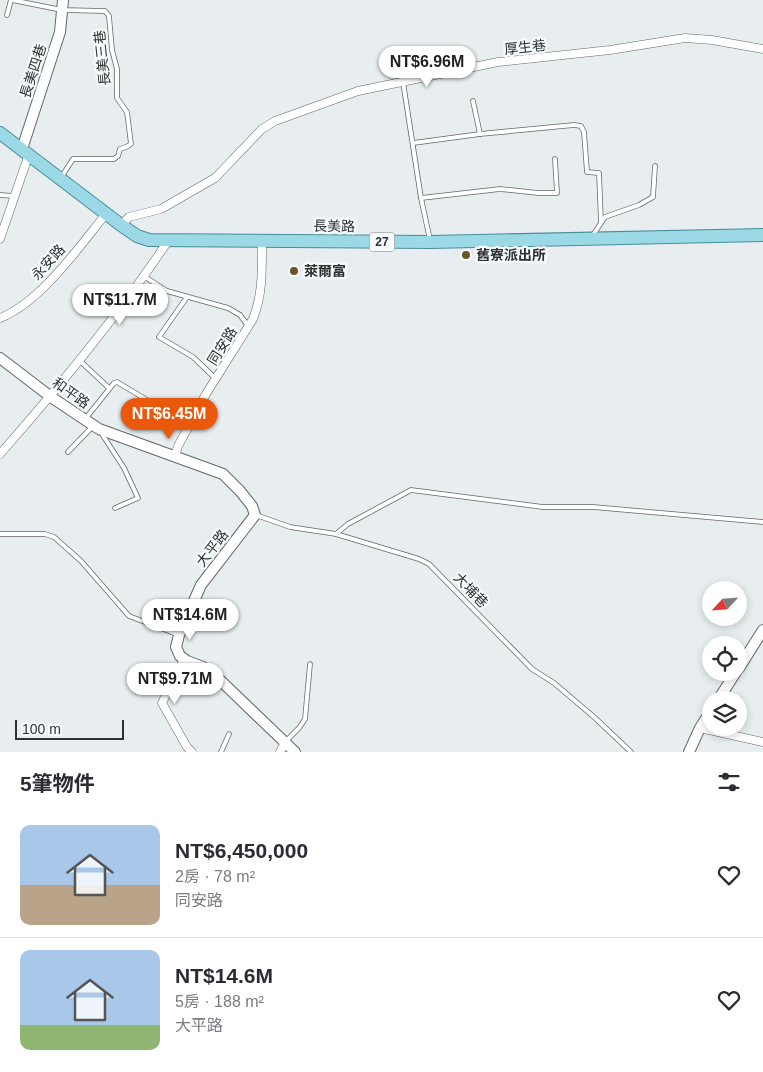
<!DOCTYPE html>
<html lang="zh-TW">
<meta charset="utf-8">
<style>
:root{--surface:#fff;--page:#f7f7f7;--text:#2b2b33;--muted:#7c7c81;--line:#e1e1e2;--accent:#ea580c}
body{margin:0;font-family:Helvetica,"Noto Sans TC",sans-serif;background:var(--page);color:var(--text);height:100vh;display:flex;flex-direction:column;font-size:19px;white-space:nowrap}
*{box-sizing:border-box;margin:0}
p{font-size:16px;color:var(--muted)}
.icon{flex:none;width:28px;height:28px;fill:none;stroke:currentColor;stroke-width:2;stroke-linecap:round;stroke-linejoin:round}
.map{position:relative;height:752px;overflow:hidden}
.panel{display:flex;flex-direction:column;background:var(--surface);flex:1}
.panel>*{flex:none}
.needle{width:32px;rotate:244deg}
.controls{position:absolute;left:702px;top:581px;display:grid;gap:10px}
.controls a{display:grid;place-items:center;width:45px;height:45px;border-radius:50%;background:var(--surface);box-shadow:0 2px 8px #0003;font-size:25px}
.scale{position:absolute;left:15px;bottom:12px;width:109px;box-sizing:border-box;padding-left:5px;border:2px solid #2e3030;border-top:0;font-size:14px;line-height:18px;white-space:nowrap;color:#2e3030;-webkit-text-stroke:4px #f5fbfd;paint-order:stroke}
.price{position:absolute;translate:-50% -42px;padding:0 11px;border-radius:18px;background:#fff;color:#222;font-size:16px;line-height:32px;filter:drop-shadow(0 1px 2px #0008)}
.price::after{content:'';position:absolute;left:50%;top:30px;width:15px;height:11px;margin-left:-8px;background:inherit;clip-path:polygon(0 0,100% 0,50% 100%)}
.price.active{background:var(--accent);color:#fff}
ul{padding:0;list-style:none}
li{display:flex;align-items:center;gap:15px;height:125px;padding:0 20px}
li+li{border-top:1px solid var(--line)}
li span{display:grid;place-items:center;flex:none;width:140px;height:100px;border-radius:10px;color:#555}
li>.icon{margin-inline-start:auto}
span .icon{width:60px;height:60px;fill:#fffc;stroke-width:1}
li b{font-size:21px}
h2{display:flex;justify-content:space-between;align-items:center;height:60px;padding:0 20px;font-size:21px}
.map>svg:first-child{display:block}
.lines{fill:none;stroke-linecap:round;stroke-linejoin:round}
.service-casing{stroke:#626768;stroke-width:5.5}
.minor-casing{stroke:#626768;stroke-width:9}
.tertiary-casing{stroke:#626768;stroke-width:12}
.primary-casing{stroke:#498d9b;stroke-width:14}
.service{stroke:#fff;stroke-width:4}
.minor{stroke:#fff;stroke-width:8}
.tertiary{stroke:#fff;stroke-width:10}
.primary{stroke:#9bd9e6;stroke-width:12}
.poi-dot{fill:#6b5324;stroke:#f5fbfd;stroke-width:2}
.labels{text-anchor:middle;stroke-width:4.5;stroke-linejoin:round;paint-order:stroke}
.shield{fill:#f5fbfd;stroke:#6a6d6e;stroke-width:1}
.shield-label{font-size:12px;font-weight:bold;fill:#2e3030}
.street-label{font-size:14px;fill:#2e3030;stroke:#f5fbfd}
.poi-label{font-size:14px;font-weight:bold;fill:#2e3030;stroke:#f5fbfd;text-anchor:start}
</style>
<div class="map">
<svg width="763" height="752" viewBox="0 0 763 752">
<rect width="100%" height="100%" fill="#e8eeef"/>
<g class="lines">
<g class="service-casing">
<g id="service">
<polyline points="12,0 62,10 105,11 109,16 112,50 117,69 117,98 127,112 131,144 126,147 120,149 118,156 114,159 73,159 62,176"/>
<polyline points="7,15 11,0"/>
<polyline points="403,82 421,198 430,240"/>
<polyline points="473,101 480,134"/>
<polyline points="413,143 480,134 574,125 581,126 584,132 587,172 599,173 601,222"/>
<polyline points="0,195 14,196"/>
<polyline points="421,198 500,189 538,193 557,193 555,159"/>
<polyline points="593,235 605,217 639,205 653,197 655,166"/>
<polyline points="145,277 167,291 228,308 240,315 249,327"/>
<polyline points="187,297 159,337 193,357 216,379"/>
<polyline points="79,360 109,388"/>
<polyline points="86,418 114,383 117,382 152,403"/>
<polyline points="100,431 124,468 138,498 115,508"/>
<polyline points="68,452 93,426"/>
<polyline points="256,515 290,527 336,534 419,559 429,564 532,669 554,683 594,717 631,752"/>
<polyline points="0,534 45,534 54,537 81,561 129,616 179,635"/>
<polyline points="336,534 348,524 411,490 543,507 593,507 763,522"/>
<polyline points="286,741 299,728 305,719 310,664"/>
<polyline points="221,752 229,734"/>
</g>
</g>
<g class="minor-casing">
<g id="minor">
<polyline points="121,225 129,217 161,209 215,178 262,129 275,121 358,91 498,62 610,50 685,38 712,40 763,49"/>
<polyline points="0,239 29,154"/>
<path d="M0,318C41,302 78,248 106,214"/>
<path d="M0,454C60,386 118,316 168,241"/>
<path d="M175,456L178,446L206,394L253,319C263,294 262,268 262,241"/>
<polyline points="184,659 162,703 187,747 192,752"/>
<polyline points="700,728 763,742"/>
<polyline points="280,752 285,743"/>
</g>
</g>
<g class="tertiary-casing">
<g id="tertiary">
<polyline points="22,149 60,32 63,0"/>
<polyline points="0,358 51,397 99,429 223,474 240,491 252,506 255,515 201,585 179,635 176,647 180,656 187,661 203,667 220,680 295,752"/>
<polyline points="739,668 763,630"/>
<polyline points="718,700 736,672"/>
<polyline points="689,752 700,728 711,711"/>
</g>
</g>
<g class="primary-casing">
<polyline id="primary" points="0,133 121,225 137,236 149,240 431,242 763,235"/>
</g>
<use href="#service" class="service"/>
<use href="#minor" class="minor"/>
<use href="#tertiary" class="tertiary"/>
<use href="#primary" class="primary"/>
</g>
<g class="poi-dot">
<circle cx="466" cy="255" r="5"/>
<circle cx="294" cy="271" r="5"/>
</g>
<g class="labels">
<rect class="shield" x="369.5" y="232.5" width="25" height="19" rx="4"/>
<g class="shield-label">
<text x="382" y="246">27</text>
</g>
<g class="street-label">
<text transform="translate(525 47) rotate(-6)" y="5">厚生巷</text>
<text transform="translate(102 58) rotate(-96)" y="5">長美三巷</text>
<text transform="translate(33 71) rotate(-72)" y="5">長美四巷</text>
<text transform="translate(334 226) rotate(1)" y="5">長美路</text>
<text transform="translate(48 262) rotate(-48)" y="5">永安路</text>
<text transform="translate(222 346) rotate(-58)" y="5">同安路</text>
<text transform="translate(71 393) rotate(35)" y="5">和平路</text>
<text transform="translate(212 548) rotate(-52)" y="5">大平路</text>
<text transform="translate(471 590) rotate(46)" y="5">大埔巷</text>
</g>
<g class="poi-label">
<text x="476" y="260">舊寮派出所</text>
<text x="304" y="276">萊爾富</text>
</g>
</g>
</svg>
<div class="controls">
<a><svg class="needle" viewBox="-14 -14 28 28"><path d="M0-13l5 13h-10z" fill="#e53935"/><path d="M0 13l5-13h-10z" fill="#7c7c81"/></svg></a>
<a><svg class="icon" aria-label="locate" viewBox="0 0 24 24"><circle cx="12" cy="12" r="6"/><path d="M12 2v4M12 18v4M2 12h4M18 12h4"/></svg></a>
<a><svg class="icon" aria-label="layers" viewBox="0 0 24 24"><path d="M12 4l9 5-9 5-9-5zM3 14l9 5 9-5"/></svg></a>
</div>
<div class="scale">100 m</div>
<b class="price" style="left:427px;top:88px">NT$6.96M</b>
<b class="price" style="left:120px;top:326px">NT$11.7M</b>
<b class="price active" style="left:169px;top:440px">NT$6.45M</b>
<b class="price" style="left:190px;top:641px">NT$14.6M</b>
<b class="price" style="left:175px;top:705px">NT$9.71M</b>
</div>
<section class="panel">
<h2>5筆物件<svg class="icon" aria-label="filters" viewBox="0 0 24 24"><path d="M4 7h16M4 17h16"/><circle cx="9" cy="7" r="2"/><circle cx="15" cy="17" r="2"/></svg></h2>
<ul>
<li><span style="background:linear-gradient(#a9c7e8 60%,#b9a48a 0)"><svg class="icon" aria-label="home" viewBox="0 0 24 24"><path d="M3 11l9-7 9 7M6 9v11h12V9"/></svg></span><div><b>NT$6,450,000</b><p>2房 · 78 m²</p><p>同安路</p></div><svg class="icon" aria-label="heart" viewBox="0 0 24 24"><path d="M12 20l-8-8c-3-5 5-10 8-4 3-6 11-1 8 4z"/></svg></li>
<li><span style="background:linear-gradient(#a9c7e8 75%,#8fb573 0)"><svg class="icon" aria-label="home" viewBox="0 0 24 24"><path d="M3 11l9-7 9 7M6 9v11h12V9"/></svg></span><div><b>NT$14.6M</b><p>5房 · 188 m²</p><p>大平路</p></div><svg class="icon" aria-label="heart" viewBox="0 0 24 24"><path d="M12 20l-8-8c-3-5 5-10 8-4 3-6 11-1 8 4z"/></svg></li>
</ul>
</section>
